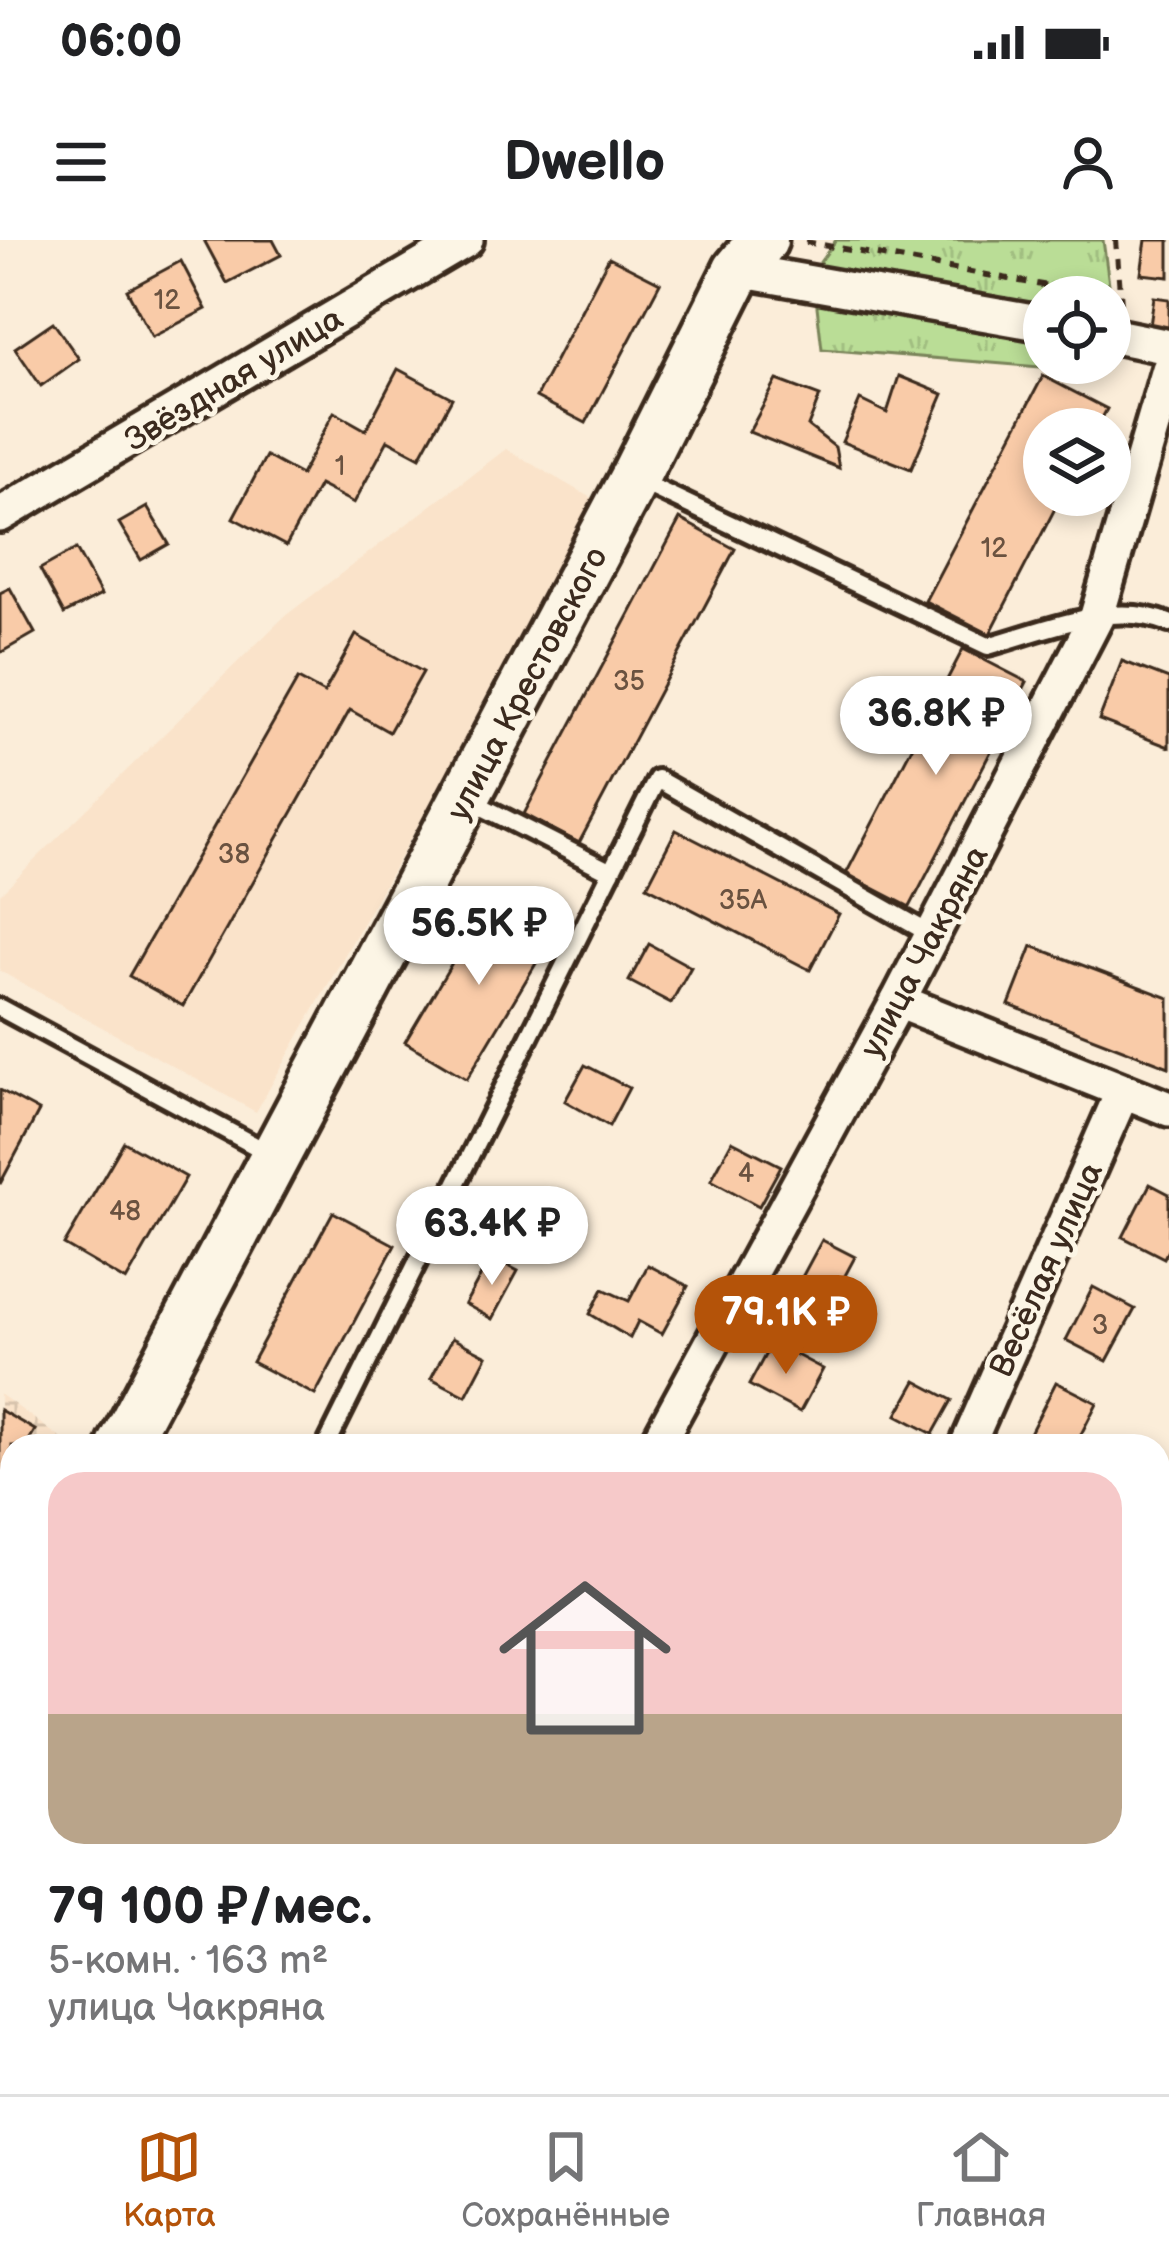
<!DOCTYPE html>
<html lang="ru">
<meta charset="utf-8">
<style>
:root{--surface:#fff;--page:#f6f6f6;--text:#202124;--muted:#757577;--line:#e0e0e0;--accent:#b45309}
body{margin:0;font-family:"Balsamiq Sans",sans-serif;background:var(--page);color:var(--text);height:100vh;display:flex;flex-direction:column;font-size:45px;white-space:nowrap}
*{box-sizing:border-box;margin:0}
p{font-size:39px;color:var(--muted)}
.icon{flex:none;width:66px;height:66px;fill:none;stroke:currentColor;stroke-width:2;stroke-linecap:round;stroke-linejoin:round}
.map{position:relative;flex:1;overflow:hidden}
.sheet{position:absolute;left:0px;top:1194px;width:1170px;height:660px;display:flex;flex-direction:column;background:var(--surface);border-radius:36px 36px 0 0;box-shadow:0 6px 18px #0003}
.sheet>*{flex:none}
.fabs{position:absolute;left:1023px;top:36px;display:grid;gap:24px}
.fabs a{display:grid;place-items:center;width:108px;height:108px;border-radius:50%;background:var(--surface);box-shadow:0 6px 18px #0003;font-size:60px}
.price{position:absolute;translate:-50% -102px;padding:0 27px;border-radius:42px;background:#fff;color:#222;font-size:39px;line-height:78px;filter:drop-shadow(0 3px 6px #0008)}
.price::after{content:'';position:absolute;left:50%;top:72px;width:36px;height:27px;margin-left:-18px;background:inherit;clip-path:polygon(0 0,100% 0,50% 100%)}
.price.active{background:var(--accent);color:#fff}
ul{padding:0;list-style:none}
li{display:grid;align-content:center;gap:24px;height:636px;padding:0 48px}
li span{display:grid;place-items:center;height:372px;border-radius:36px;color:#555}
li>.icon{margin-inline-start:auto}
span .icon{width:216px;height:216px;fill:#fffc;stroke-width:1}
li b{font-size:51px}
.status{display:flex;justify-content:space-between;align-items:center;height:84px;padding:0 60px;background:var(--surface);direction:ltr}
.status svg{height:33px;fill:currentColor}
header{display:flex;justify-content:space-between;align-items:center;height:156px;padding:0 48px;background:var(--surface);font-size:54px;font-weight:800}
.dock{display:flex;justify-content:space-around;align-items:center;height:168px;border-top:3px solid var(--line);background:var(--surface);font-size:33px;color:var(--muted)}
.dock a{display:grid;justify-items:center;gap:6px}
.dock .active{color:var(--accent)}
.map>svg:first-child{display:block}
.built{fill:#fae3ca}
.industrial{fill:url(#industrial-grid)}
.grass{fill:url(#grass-tufts);stroke:#7a845a;stroke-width:3}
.building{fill:#f9cba8;stroke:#3b2a1e;stroke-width:3}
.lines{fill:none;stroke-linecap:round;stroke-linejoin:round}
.service-casing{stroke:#3b2a1e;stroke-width:26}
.minor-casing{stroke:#3b2a1e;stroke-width:42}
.secondary-casing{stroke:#3b2a1e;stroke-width:57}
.path{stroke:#3b2a1e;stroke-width:6;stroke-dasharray:9 9;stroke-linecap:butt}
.service{stroke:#fcf5e5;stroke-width:16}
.minor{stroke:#fcf5e5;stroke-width:33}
.secondary{stroke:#fcf5e5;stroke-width:48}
.rail-casing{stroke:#3b2a1e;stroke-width:14}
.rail{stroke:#fcf5e5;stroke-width:9;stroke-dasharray:27;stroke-linecap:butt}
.labels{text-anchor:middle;stroke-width:10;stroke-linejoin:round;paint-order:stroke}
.number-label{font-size:27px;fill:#6a5240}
.street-label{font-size:33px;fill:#3b2a1e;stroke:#fcf5e5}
</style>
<div class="status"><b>06:00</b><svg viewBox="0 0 49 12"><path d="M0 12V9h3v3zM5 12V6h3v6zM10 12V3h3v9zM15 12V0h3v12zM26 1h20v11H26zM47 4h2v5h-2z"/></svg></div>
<header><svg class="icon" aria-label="menu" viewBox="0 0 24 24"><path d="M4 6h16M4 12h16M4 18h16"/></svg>Dwello<svg class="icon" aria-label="person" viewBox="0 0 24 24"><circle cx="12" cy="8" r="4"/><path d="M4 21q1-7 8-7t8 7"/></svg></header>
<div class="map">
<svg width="1169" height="1854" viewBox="0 0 1169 1854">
<defs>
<pattern id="industrial-grid" width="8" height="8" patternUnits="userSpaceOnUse" patternTransform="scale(3)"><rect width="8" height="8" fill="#fae3ca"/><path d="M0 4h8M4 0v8" fill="none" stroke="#d7c3ad"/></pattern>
<pattern id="grass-tufts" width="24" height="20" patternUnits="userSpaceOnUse" patternTransform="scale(3)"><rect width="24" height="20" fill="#badd96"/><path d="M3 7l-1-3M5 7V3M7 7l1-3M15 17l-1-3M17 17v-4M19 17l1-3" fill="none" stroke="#a1be81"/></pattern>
</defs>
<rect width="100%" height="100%" fill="#fbedd9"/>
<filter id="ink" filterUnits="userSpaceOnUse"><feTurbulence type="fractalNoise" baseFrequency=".00833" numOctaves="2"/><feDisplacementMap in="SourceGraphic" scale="24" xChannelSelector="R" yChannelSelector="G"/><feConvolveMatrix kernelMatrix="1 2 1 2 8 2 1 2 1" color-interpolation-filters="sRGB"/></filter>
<g filter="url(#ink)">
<polygon class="built" points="506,209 600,263 256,872 0,731 0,654 285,376"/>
<g class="industrial">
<polygon points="0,1154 62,1199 58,1206 12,1206 12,1297 0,1321"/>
<polygon points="1169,1677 1169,1854 1017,1854 1027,1842 1158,1842 1158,1690"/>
</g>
<polygon class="grass" points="836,0 1103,0 1109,44 1104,57 1044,57 1044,123 1079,123 1077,130 822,109 813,32"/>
<g class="building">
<polygon points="204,0 273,0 281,15 227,43"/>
<polygon points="1146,0 1169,0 1169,37 1141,34"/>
<polygon points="609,17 660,43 586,183 536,157"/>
<polygon points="181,21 206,69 152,97 127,50"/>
<polygon points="1154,57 1169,59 1169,96 1149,93"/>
<polygon points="53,82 79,119 41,146 15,108"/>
<polygon points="398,129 452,158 420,217 388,200 354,263 319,245 286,306 233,278 266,216 301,235 334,172 366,190"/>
<polygon points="899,136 943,154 911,229 842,202 860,160 887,173"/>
<polygon points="1043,136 1107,169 1096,189 1044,189 1044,255 1062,255 990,394 925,361"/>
<polygon points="777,140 820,156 808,186 835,207 839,228 749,192"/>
<polygon points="147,267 169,304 141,320 119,283"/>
<polygon points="680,279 735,309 579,603 524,574"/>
<polygon points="76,309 101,355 64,374 40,329"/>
<polygon points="10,348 35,393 0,413 0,353"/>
<polygon points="356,395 423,432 389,492 350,470 183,766 129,736 298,439 324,453"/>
<polygon points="963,409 1027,442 910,667 846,634"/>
<polygon points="1122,421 1169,439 1169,507 1099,480"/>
<polygon points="676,590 839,674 810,730 647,646"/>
<polygon points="491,657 553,695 467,839 405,802"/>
<polygon points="649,704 691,727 671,763 629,741"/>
<polygon points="1032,706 1169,758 1169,827 1009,765"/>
<polygon points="585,825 629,848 609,886 565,861"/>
<polygon points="0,850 39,871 0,944"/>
<polygon points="732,901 781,926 759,966 711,940"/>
<polygon points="124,902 186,937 126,1041 64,1005"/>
<polygon points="1150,944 1169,954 1169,1008 1164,1018 1123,997"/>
<polygon points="542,949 572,965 555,996 525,980"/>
<polygon points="333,972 395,1005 315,1155 252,1122"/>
<polygon points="822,1000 855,1017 821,1080 788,1063"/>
<polygon points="491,1017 518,1031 492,1079 465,1064"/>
<polygon points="648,1025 688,1046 662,1094 638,1081 630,1098 590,1074 603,1049 629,1061"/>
<polygon points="1093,1047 1135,1069 1107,1121 1066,1100"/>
<polygon points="452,1098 487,1116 466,1156 431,1138"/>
<polygon points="772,1102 823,1129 800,1172 749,1145"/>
<polygon points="916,1141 952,1160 933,1194 897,1175"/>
<polygon points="1056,1142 1097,1163 1075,1206 1050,1206 1029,1195"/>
<polygon points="0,1170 35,1190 26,1206 12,1206 12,1229 0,1250"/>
<polygon points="12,1549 12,1637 0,1631 0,1573"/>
<polygon points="0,1685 12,1692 0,1713"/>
</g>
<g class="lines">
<g class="service-casing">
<g id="service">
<path d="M637,240L988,406C1044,391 1112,359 1169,383"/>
<polyline points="467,559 611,632"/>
<polyline points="0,768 274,916"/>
<polyline points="326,1206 657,539 932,695"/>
<polyline points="0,1814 12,1789"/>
</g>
</g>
<g class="minor-casing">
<g id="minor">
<polyline points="738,30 1044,84"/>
<polyline points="1110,95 1169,107"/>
<polyline points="0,275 466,0"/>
<polyline points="898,761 1169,869"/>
<polyline points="656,1206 898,761 1097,376 1169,129"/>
<polyline points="967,1206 1123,851"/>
<polyline points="1158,1531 1169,1519"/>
<polyline points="314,1854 320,1842"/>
<polyline points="826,1854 874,1842"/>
</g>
</g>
<g class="secondary-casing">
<g id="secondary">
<polyline points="122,1206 634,238 738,30 763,0"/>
<polyline points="0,1436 12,1413"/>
</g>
</g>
<g class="path">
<polyline points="1116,0 1121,64"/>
<polyline points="806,2 1108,57"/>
</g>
<use href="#service" class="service"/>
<use href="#minor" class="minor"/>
<use href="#secondary" class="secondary"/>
<g class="rail-casing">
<g id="rail">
<polyline points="1158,1636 1169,1625"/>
<polyline points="944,1854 956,1842"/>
</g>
</g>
<use href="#rail" class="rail"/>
</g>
</g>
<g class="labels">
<g class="number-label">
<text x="167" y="69">12</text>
<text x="340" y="235">1</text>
<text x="994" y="317">12</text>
<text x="629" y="450">35</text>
<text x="234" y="623">38</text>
<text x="743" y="669">35А</text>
<text x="746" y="942">4</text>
<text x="125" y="980">48</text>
<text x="1100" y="1094">3</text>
</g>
<g class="street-label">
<text transform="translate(233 138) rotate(-31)" y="12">Звёздная улица</text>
<text transform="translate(526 443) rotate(-62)" y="12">улица Крестовского</text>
<text transform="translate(923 711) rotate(-62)" y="12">улица Чакряна</text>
<text transform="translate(1045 1029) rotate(-66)" y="12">Весёлая улица</text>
</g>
</g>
</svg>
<div class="fabs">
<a><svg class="icon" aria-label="locate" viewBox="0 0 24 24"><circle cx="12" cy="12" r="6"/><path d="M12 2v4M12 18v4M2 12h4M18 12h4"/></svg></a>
<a><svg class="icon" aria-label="layers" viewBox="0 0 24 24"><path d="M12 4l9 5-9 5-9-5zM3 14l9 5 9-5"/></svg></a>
</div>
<b class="price" style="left:936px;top:538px">36.8K ₽</b>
<b class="price" style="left:479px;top:748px">56.5K ₽</b>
<b class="price" style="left:492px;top:1048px">63.4K ₽</b>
<b class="price active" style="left:786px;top:1137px">79.1K ₽</b>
<section class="sheet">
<ul>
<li><span style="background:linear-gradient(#f6c9c9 65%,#b9a48a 0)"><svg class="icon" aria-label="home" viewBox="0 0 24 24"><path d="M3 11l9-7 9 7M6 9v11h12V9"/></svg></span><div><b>79 100 ₽/мес.</b><p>5-комн. · 163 m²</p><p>улица Чакряна</p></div></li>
</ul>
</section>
</div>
<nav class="dock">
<a class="active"><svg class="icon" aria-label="map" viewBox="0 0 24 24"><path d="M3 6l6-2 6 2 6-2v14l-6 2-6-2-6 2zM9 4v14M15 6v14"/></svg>Карта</a>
<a><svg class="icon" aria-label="saved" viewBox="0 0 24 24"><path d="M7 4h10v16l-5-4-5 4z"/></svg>Сохранённые</a>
<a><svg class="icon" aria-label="home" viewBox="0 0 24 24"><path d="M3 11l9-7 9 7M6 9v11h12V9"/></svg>Главная</a>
</nav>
